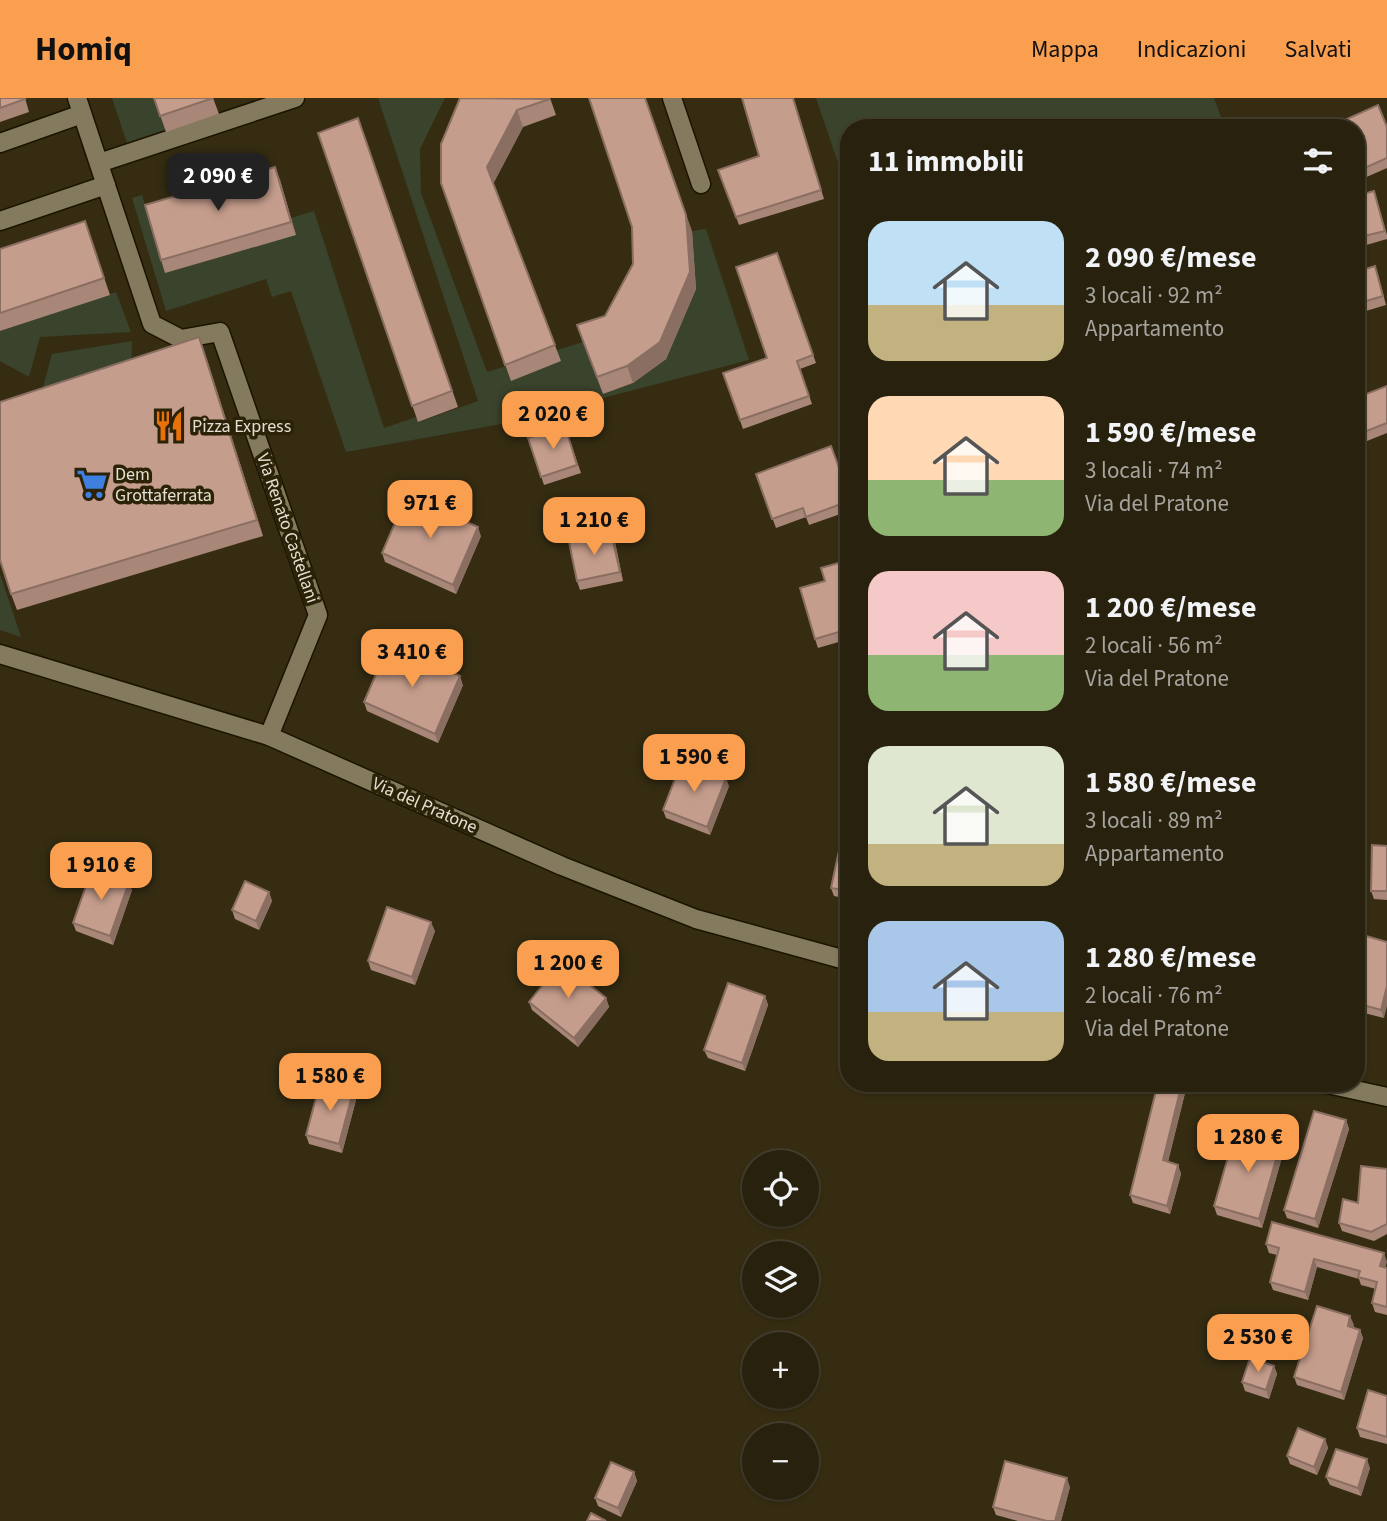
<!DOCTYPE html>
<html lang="it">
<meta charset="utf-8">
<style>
:root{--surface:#28210e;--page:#342e1c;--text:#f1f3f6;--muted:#a5a39e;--line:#443e2e;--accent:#fa9f4f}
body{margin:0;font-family:"Source Sans 3",sans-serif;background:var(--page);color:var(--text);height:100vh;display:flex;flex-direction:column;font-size:26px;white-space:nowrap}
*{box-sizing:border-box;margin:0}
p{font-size:23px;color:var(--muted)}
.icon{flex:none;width:38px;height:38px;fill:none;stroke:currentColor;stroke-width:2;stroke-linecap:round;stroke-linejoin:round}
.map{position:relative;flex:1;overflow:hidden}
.drawer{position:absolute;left:840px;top:21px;width:525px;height:973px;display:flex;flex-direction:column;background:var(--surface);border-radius:28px;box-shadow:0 2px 5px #0004,0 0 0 2px var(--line)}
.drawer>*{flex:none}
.buttons{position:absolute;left:742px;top:1052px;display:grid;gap:14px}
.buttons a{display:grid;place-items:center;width:77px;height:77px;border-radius:50%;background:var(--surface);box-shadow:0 2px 5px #0004,0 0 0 2px var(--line);font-size:35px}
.price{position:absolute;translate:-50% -60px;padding:0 16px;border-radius:14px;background:var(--accent);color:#111;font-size:23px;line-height:46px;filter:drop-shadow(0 2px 4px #0008)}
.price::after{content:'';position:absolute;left:50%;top:42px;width:21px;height:16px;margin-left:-10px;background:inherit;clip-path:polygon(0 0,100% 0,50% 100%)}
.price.on{background:#222;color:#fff}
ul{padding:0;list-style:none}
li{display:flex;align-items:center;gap:21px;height:175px;padding:0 28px}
li span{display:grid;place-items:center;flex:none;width:196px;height:140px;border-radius:21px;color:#555}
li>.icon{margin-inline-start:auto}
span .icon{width:84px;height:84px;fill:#fffc;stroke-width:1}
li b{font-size:30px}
h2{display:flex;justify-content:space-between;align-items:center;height:84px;padding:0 28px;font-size:30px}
header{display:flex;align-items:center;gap:42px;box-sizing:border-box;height:98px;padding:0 35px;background:var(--accent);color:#111}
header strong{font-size:33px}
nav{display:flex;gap:38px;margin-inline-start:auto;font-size:24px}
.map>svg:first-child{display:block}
.green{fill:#3a432c}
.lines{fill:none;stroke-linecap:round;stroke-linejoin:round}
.minor-casing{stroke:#1c1400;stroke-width:21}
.minor{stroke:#847a5e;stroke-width:18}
.wall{fill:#a98778}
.shaded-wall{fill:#8a6e62}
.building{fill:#c59d8c;stroke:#8a6e62;stroke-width:2}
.labels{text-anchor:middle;stroke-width:7;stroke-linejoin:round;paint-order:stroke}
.poi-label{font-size:18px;fill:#e4dfd0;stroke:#2b2208;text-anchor:start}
.street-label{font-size:18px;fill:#e4dfd0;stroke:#2b2208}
</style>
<header>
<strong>Homiq</strong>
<nav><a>Mappa</a><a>Indicazioni</a><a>Salvati</a></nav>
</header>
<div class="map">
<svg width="1387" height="1423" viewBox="0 0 1387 1423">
<rect width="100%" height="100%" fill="#352c12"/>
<g class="green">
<polygon points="112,0 155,0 166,34 128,48"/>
<polygon points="378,0 445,0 420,51 421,95 487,274 583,244 603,295 633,285 666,260 696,191 692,133 706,131 749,262 507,325 346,354 291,193 272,199 266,181 166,213 132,100 142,97 149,120 295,137 291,120 314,113 384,330 416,319 419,324 478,303"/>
<polygon points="816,0 1214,0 1225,30 849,30 849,97"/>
<polygon points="116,194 131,234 40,239 29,279 0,263 0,233"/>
<polygon points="132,243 131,280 37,311 52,256"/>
<polygon points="0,476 21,539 0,532"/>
</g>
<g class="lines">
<g class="minor-casing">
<g id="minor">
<polyline points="77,0 152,226 181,241 220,234 318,517 269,638"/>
<polyline points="672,0 701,86"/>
<polyline points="0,45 82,16"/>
<polyline points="99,65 295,0"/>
<polyline points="0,123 106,87"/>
<polyline points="0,556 269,638 562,768 696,821 849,863"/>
<polyline points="1323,985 1387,999"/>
</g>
</g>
<use href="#minor" class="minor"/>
</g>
<g class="wall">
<polygon points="0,0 25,0 29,14 0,24"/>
<polygon points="154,0 213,0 219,16 166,34"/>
<polygon points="460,0 550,0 556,17 523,29 493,86 561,263 511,283 441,85"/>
<polygon points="793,0 824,101 739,127 718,72 759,58"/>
<polygon points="358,20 458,309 418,324 318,35"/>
<polygon points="1387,29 1387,70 1362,81 1356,69"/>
<polygon points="280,82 296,137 165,175 161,162"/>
<polygon points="1374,93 1387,137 1387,141 1356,150 1356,98"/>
<polygon points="85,123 110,197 0,233 0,151"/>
<polygon points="692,133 696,191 666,261 633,285 603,296 577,227 605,218"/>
<polygon points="777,155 816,265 800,271 812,306 743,331 723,275 767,260"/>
<polygon points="1356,174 1378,177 1386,207 1356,216"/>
<polygon points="205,256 263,438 17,512 11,496"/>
<polygon points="1387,288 1387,335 1367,343 1356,315"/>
<polygon points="565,328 581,375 544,387 528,340"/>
<polygon points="756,376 849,397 849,413 809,427 806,419 776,430"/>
<polygon points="481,438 456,496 385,464 382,455"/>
<polygon points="615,444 623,483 580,492 577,483"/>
<polygon points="849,462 849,541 818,550 815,541 825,483"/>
<polygon points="463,587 438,645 367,613 364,604"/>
<polygon points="729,688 710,737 666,720 663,712"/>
<polygon points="849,720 849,801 834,798 831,790"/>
<polygon points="1387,748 1387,802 1374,801 1371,793"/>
<polygon points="132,792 113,847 76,833 73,825"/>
<polygon points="269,794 272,803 259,832 235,821 232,812"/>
<polygon points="435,833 415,887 371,872 368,863"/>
<polygon points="1356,835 1384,920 1356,913"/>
<polygon points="765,898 768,907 745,973 708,960 704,952"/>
<polygon points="606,900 609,909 578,949 532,912 529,904"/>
<polygon points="1186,991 1168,1064 1178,1067 1181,1076 1170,1116 1133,1105 1130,1097"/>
<polygon points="353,994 356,1002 342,1055 309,1046 306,1037"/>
<polygon points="1346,1022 1349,1031 1318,1130 1287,1120 1284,1112"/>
<polygon points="1281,1044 1284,1052 1262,1130 1217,1117 1214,1108"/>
<polygon points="1387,1071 1387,1136 1374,1143 1342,1133 1339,1125 1358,1105"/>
<polygon points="1266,1146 1387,1170 1387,1217 1375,1214 1372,1205 1376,1191 1361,1187 1359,1181 1317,1169 1308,1202 1273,1192 1270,1184 1277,1157 1269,1155"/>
<polygon points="1354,1227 1353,1230 1360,1232 1363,1240 1344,1302 1297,1287 1294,1279"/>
<polygon points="1274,1268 1277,1276 1269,1301 1245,1293 1242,1284"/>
<polygon points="1387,1298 1387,1346 1360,1339 1357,1330"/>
<polygon points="1325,1341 1328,1350 1317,1377 1290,1366 1287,1358"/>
<polygon points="1370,1370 1361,1398 1330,1387 1326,1379"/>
<polygon points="634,1374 637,1383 621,1419 598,1408 595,1400"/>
<polygon points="1070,1389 1061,1423 1018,1423 996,1417 993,1409"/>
</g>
<g class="shaded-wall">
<polygon points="645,0 692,133 696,191 666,261 633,285 627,268"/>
<polygon points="517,12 523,29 493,86 487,69"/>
<polygon points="275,69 280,82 296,137 291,124"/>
<polygon points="199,239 205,256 263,438 257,422"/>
<polygon points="478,429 481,438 456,496 453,487"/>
<polygon points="611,435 615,444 623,483 620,474"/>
<polygon points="460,578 463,587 438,645 435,636"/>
<polygon points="726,680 729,688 710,737 707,729"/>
<polygon points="129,784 132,792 113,847 110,838"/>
<polygon points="269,794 272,803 259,832 256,823"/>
<polygon points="431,824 435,833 415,887 412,879"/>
<polygon points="1387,888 1387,908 1384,920 1381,912"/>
<polygon points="765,898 768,907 745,973 742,965"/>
<polygon points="606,900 609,909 578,949 574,940"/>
<polygon points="1182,985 1184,985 1186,991 1166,1071 1163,1062"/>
<polygon points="353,994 356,1002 342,1055 339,1046"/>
<polygon points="1346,1022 1349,1031 1318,1130 1315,1121"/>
<polygon points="1281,1044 1284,1052 1262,1130 1259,1121"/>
<polygon points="1178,1067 1181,1076 1170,1116 1167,1108"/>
<polygon points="1384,1155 1387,1164 1383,1177 1380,1168"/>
<polygon points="1314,1161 1317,1169 1308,1202 1305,1194"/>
<polygon points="1350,1218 1354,1227 1351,1236 1348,1228"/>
<polygon points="1360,1232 1363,1240 1344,1302 1341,1294"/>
<polygon points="1274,1268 1277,1276 1269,1301 1266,1292"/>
<polygon points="1325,1341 1328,1350 1317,1377 1314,1369"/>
<polygon points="1367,1361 1370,1370 1361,1398 1358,1390"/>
<polygon points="634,1374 637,1383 621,1419 618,1410"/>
<polygon points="1067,1380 1070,1389 1061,1423 1055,1423"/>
</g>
<g class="building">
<polygon points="0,0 24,0 25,1 0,10"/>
<polygon points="154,0 213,0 160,18"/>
<polygon points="460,0 550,1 517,12 487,69 555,247 505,267 441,85 441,46"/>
<polygon points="589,0 645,0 686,117 690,174 660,244 627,268 597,279 577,227 605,218 633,166 632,129"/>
<polygon points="742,0 793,0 821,92 736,119 718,72 759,58"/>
<polygon points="1378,7 1387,29 1387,60 1358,73 1356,68 1356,30 1340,30 1338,25"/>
<polygon points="358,20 452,293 412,308 318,35"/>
<polygon points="275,69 291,124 161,162 145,107"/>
<polygon points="1374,93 1385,133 1356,140 1356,98"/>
<polygon points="85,123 104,180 0,215 0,151"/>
<polygon points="777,155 813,257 797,263 809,298 740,322 723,275 767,260 736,169"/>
<polygon points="1375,168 1383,198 1356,206 1356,174"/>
<polygon points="199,239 257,422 11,496 0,462 0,304"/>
<polygon points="1387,288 1387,325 1364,334 1356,314 1356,300"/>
<polygon points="565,328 577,367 541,379 528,340"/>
<polygon points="831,348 849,397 849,403 806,419 803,410 772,421 756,376"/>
<polygon points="407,397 478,429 453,487 382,455"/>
<polygon points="611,435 620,474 577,483 569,444"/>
<polygon points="849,462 849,531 815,541 800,490 825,483 821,470"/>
<polygon points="389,546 460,578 435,636 364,604"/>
<polygon points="682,663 726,680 707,729 663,712"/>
<polygon points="846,720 849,720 849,793 831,790"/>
<polygon points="1372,747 1387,748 1387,793 1371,793"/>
<polygon points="92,771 129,784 110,838 73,825"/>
<polygon points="245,783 269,794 256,823 232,812"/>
<polygon points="387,809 431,824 412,879 368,863"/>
<polygon points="1356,835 1387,844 1387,888 1381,912 1356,905"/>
<polygon points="561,864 606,900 574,940 529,904"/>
<polygon points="728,885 765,898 742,965 704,952"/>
<polygon points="320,985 353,994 339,1046 306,1037"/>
<polygon points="1158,985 1182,985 1163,1062 1178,1067 1167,1108 1130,1097"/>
<polygon points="1314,1013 1346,1022 1315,1121 1284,1112"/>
<polygon points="1236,1031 1281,1044 1259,1121 1214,1108"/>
<polygon points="1361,1068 1387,1071 1387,1126 1371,1134 1339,1125 1343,1101 1358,1105"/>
<polygon points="1272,1124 1384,1155 1380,1168 1387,1170 1387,1209 1372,1205 1377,1184 1358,1179 1360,1173 1314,1161 1305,1194 1270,1184 1279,1150 1266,1146"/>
<polygon points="1317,1208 1350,1218 1348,1228 1360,1232 1341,1294 1294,1279"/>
<polygon points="1250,1260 1274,1268 1266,1292 1242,1284"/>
<polygon points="1368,1292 1387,1298 1387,1339 1357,1330"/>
<polygon points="1298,1330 1325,1341 1314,1369 1287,1358"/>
<polygon points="1336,1351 1367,1361 1358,1390 1326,1379"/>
<polygon points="1005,1363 1067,1380 1055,1423 1047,1423 993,1409"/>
<polygon points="611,1364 634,1374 618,1410 595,1400"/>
<polygon points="591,1415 606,1423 587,1423"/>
</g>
<defs>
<g id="restaurant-bare" transform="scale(2.415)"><path d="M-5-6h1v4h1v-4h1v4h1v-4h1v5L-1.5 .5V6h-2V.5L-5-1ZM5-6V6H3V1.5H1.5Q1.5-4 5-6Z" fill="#e8710a" stroke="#2b2208" stroke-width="2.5" paint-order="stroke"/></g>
<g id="supermarket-bare" transform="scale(2.415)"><path d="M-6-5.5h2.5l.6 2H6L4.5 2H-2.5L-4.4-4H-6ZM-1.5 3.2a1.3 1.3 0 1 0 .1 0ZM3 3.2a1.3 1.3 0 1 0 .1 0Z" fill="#3f7fe0" stroke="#2b2208" stroke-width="2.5" paint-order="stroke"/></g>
</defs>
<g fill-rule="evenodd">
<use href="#restaurant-bare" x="169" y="328"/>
<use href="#supermarket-bare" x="92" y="386"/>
</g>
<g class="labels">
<g class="poi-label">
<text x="192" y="334">Pizza Express</text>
<text x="115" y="382">Dem<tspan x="115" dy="21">Grottaferrata</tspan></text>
</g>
<g class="street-label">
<text transform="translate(288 430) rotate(71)" y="6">Via Renato Castellani</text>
<text transform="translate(425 707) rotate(24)" y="6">Via del Pratone</text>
</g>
</g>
</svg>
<div class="buttons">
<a><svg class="icon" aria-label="locate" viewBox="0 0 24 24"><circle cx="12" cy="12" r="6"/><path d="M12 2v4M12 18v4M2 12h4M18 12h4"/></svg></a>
<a><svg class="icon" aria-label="layers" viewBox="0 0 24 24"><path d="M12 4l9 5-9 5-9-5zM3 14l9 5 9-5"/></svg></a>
<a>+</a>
<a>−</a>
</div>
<b class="price on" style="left:218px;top:115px">2 090 €</b>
<b class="price" style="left:553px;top:353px">2 020 €</b>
<b class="price" style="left:430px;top:442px">971 €</b>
<b class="price" style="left:594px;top:459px">1 210 €</b>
<b class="price" style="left:412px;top:591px">3 410 €</b>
<b class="price" style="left:694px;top:696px">1 590 €</b>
<b class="price" style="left:101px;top:804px">1 910 €</b>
<b class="price" style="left:568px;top:902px">1 200 €</b>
<b class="price" style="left:330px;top:1015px">1 580 €</b>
<b class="price" style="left:1248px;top:1076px">1 280 €</b>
<b class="price" style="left:1258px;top:1276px">2 530 €</b>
<section class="drawer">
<h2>11 immobili<svg class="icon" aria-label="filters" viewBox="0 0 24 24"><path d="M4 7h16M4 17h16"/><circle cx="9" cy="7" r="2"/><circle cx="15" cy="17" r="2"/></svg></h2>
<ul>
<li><span style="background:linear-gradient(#bfe0f5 60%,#c2b280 0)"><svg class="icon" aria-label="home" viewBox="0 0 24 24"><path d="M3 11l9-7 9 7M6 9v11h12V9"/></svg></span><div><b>2 090 €/mese</b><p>3 locali · 92 m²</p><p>Appartamento</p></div></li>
<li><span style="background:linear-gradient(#ffd9b3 60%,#8fb573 0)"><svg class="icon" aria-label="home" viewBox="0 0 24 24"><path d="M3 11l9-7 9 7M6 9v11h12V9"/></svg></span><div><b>1 590 €/mese</b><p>3 locali · 74 m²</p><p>Via del Pratone</p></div></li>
<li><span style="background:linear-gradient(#f6c9c9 60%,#8fb573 0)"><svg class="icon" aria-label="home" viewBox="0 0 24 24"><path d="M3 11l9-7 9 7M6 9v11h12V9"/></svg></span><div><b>1 200 €/mese</b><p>2 locali · 56 m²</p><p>Via del Pratone</p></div></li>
<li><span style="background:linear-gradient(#dfe7d0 70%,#c2b280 0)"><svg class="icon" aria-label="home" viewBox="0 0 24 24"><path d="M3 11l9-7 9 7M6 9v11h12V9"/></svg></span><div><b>1 580 €/mese</b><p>3 locali · 89 m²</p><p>Appartamento</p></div></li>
<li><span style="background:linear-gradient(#a9c7e8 65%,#c2b280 0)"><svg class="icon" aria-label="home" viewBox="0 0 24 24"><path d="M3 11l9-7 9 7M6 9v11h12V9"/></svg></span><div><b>1 280 €/mese</b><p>2 locali · 76 m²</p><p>Via del Pratone</p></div></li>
</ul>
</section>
</div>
